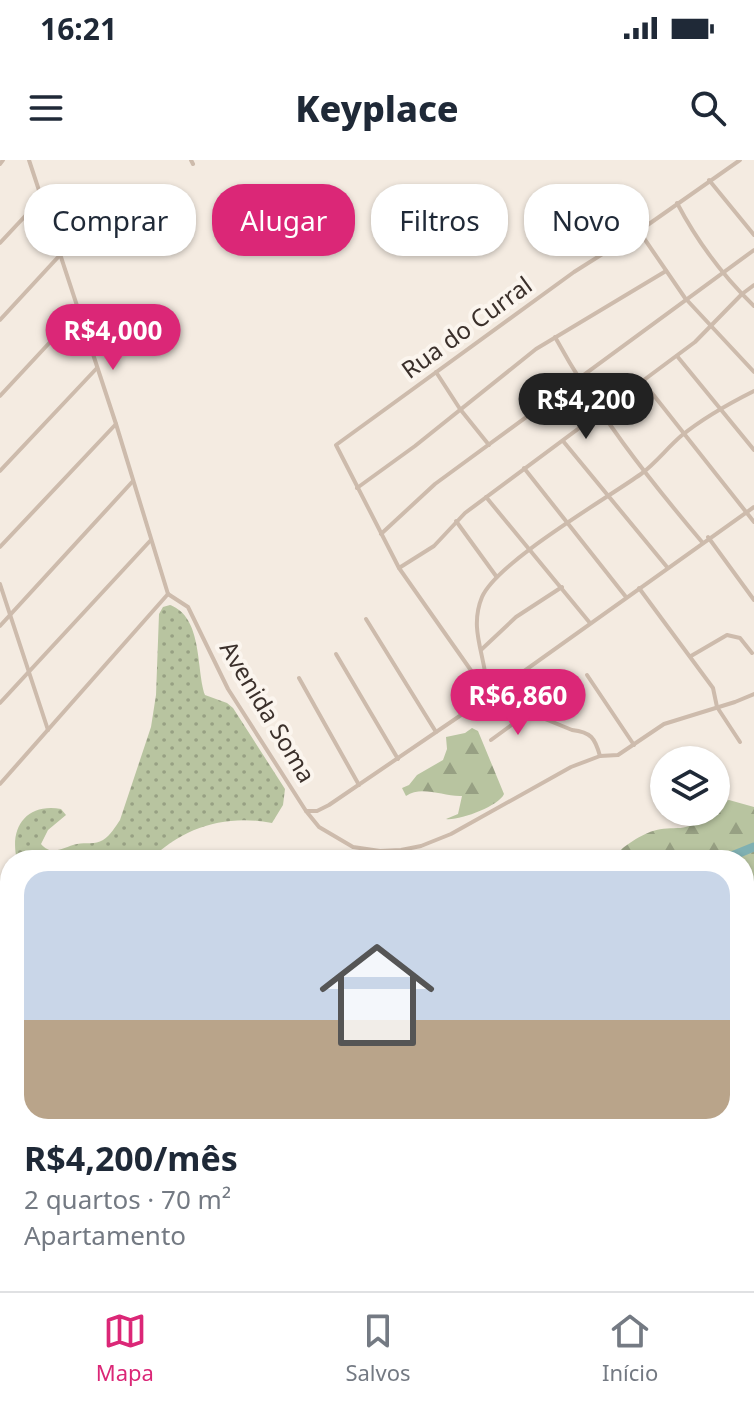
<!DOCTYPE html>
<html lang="pt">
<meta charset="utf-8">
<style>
:root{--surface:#fff;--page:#f2f2f3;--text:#1f2937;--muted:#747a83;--line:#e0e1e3;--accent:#db2777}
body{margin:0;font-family:"Noto Sans",sans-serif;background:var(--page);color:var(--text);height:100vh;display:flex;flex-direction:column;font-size:30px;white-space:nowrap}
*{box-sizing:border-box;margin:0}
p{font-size:26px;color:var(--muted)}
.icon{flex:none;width:44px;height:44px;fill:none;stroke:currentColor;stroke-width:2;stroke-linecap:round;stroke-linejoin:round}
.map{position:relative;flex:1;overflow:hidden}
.side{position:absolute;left:0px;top:690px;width:754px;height:442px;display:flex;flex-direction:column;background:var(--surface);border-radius:32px 32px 0 0;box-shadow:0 2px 6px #0004}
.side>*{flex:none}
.banner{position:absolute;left:24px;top:24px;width:706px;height:72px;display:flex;gap:16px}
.buttons{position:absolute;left:650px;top:586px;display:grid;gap:16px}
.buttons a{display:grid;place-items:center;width:80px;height:80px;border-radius:50%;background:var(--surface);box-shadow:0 2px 6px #0004;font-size:40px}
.price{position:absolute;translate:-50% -68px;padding:0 18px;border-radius:28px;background:var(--accent);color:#fff;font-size:26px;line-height:52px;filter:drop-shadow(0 2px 4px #0008)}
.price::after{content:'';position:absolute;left:50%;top:48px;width:24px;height:18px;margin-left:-12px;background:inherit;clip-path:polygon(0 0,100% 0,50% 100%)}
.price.active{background:#222;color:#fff}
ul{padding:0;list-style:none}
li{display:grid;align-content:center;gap:16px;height:424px;padding:0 24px}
li span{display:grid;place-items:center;height:248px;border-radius:24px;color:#555}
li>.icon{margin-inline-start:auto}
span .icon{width:144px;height:144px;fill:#fffc;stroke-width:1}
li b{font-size:34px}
.pill{padding:0 28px;border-radius:32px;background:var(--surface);box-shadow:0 2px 6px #0004;font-size:28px;line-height:72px}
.pill.active{background:var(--accent);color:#fff}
.status{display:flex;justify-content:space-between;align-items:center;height:56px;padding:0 40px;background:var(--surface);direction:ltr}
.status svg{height:22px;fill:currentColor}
header{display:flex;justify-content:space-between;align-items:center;height:104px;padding:0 24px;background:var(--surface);font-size:36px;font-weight:800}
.tabs{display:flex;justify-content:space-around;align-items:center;height:112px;border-top:2px solid var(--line);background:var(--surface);font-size:22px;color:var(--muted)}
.tabs a{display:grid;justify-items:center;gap:4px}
.tabs .active{color:var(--accent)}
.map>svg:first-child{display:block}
.grass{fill:url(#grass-dots)}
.forest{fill:url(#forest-firs)}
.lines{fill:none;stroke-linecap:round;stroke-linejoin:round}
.river{stroke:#7fb0b2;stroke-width:9}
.street{stroke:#cdbbac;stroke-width:4}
.secondary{stroke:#a18a7d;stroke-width:6}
.rail{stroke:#3b302b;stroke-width:2;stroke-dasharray:2 6;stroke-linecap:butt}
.labels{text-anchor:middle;stroke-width:8;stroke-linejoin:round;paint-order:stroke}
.street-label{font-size:24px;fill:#3b302b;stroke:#fbf5ee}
</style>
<div class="status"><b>16:21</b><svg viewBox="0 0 49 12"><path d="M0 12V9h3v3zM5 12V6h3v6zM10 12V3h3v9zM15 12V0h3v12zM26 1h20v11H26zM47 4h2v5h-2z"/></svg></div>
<header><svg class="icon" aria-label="menu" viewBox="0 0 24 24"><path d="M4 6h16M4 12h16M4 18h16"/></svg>Keyplace<svg class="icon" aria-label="search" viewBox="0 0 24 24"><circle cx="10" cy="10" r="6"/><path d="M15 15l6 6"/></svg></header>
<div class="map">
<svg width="754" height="1131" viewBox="0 0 754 1131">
<defs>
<pattern id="grass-dots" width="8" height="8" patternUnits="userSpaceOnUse" patternTransform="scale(2)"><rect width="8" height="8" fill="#b8c4a0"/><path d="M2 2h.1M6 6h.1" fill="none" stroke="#97a083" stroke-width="1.8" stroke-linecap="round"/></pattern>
<pattern id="forest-firs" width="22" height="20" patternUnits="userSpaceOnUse" patternTransform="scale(2)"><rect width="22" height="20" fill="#b8c4a0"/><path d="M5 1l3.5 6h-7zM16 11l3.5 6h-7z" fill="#97a083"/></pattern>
</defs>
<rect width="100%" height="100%" fill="#f4ebe1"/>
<g class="grass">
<path d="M170,445C203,457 196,509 205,535L227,543L233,548L285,629L283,645L272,663C226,654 183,667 150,700H17C9,668 26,643 61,649L66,655L48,670L41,684C52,697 63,687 77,684C86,682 95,685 103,680C111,675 115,667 120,660L151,567L156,535L159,454L163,447Z"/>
<polygon points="10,774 10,865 0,869 0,776"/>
</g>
<g class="forest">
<path d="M472,568L478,571L504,634C499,646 459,661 446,659L458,654L462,636C444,637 422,625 406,636L402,628L409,625L417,615L443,600L447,589L446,577L465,573Z"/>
<path d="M729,640L754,647V743L744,747V700H612C618,689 640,675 653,671C672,664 691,676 702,652H716V644Z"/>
<polygon points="744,825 754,850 754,884 744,887"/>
</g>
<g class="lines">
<g class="river">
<polyline points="722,700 754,687"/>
<polyline points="0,935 10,930"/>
</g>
<g class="street">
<polyline points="29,0 116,264 168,434"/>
<polyline points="191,0 193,4"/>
<polyline points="0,4 3,0"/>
<polyline points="709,20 754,75"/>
<path d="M677,43C698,83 722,115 754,146"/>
<polyline points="639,71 685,138 754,212"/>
<polyline points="0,83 42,38"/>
<polyline points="0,160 61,94"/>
<path d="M555,177C596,252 647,317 702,382"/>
<polyline points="677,196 754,290"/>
<polyline points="436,212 460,249 489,285"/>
<polyline points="644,223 754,362"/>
<polyline points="0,236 79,151"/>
<polyline points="563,281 667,407"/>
<polyline points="524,308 626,437"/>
<polyline points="0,311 97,208"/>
<polyline points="357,328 415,286 536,189 666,111"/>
<polyline points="486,337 590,463"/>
<polyline points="456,361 496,416"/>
<polyline points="381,374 435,324 754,90"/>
<polyline points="708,377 754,440"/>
<polyline points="0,387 116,264"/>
<polyline points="399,408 434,386 465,353 695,182 742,134 754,125"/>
<polyline points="0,424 48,570"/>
<polyline points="639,428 713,528 717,547 740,582"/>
<polyline points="168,434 188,447 228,529 306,651 319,667 353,687 380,691 401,690 421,686 451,674 571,607 600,596 618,595 664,564 735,542 754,534"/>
<polyline points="366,459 436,572"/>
<polyline points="0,466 133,321"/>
<polyline points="482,489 516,457 562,427"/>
<polyline points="336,494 398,599"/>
<polyline points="691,496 727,475 740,478 752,493"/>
<polyline points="587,515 634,585"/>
<polyline points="299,518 359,625"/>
<path d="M487,532C487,497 468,471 482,437C497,402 606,339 641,314C656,303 667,288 681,276C702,259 730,243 754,231"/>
<polyline points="0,543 150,381"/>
<polyline points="491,580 528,553"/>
<path d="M600,596C595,578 591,572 572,570L489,536L399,408L336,285L574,112L639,71L740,0"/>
<polyline points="0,624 168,434"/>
<polyline points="306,651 317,651 329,645 489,536 754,347"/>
<polyline points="744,815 754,811"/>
<polyline points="744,893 754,889"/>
<polyline points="744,945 754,942"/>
<polyline points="744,998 754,992"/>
<polyline points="744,1055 754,1049"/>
<polyline points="746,1113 754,1124"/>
<polyline points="165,1122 172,1131"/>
<polyline points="184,1122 190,1131"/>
<polyline points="593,1122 596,1131"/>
<polyline points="673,1122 679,1131"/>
<polyline points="132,1131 145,1122"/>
<polyline points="256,1131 269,1122"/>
<polyline points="383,1131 396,1122"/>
<polyline points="463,1131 474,1122"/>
<polyline points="477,1131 501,1122"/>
<polyline points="630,1131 656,1122"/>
</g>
<g class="secondary">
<polyline points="744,1114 754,1108"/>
<polyline points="70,1122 76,1131"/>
<polyline points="0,1123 10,1117"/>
<polyline points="716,1131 731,1122"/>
</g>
<g class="rail">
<polyline points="744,799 754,796"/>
<polyline points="0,1106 10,1099"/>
</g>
</g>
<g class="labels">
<g class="street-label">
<text transform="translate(467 168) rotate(-36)" y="8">Rua do Curral</text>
<text transform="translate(267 552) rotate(59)" y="8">Avenida Soma</text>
</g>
</g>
</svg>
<div class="buttons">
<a><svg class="icon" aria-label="layers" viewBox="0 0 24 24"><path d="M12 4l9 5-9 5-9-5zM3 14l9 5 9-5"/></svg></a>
</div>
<b class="price" style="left:113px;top:212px">R$4,000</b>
<b class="price active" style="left:586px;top:281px">R$4,200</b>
<b class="price" style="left:518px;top:577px">R$6,860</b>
<div class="banner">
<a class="pill">Comprar</a>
<a class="pill active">Alugar</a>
<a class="pill">Filtros</a>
<a class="pill">Novo</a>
</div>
<section class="side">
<ul>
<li><span style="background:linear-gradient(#c9d6e8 60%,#b9a48a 0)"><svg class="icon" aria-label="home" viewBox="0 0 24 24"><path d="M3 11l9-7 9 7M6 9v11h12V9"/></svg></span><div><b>R$4,200/mês</b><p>2 quartos · 70 m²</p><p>Apartamento</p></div></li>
</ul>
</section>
</div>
<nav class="tabs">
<a class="active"><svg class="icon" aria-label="map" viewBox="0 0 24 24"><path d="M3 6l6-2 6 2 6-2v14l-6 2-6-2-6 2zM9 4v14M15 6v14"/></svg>Mapa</a>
<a><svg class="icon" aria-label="saved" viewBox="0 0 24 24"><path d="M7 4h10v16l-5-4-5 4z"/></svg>Salvos</a>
<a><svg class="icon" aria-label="home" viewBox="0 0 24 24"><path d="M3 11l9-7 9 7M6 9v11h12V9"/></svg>Início</a>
</nav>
